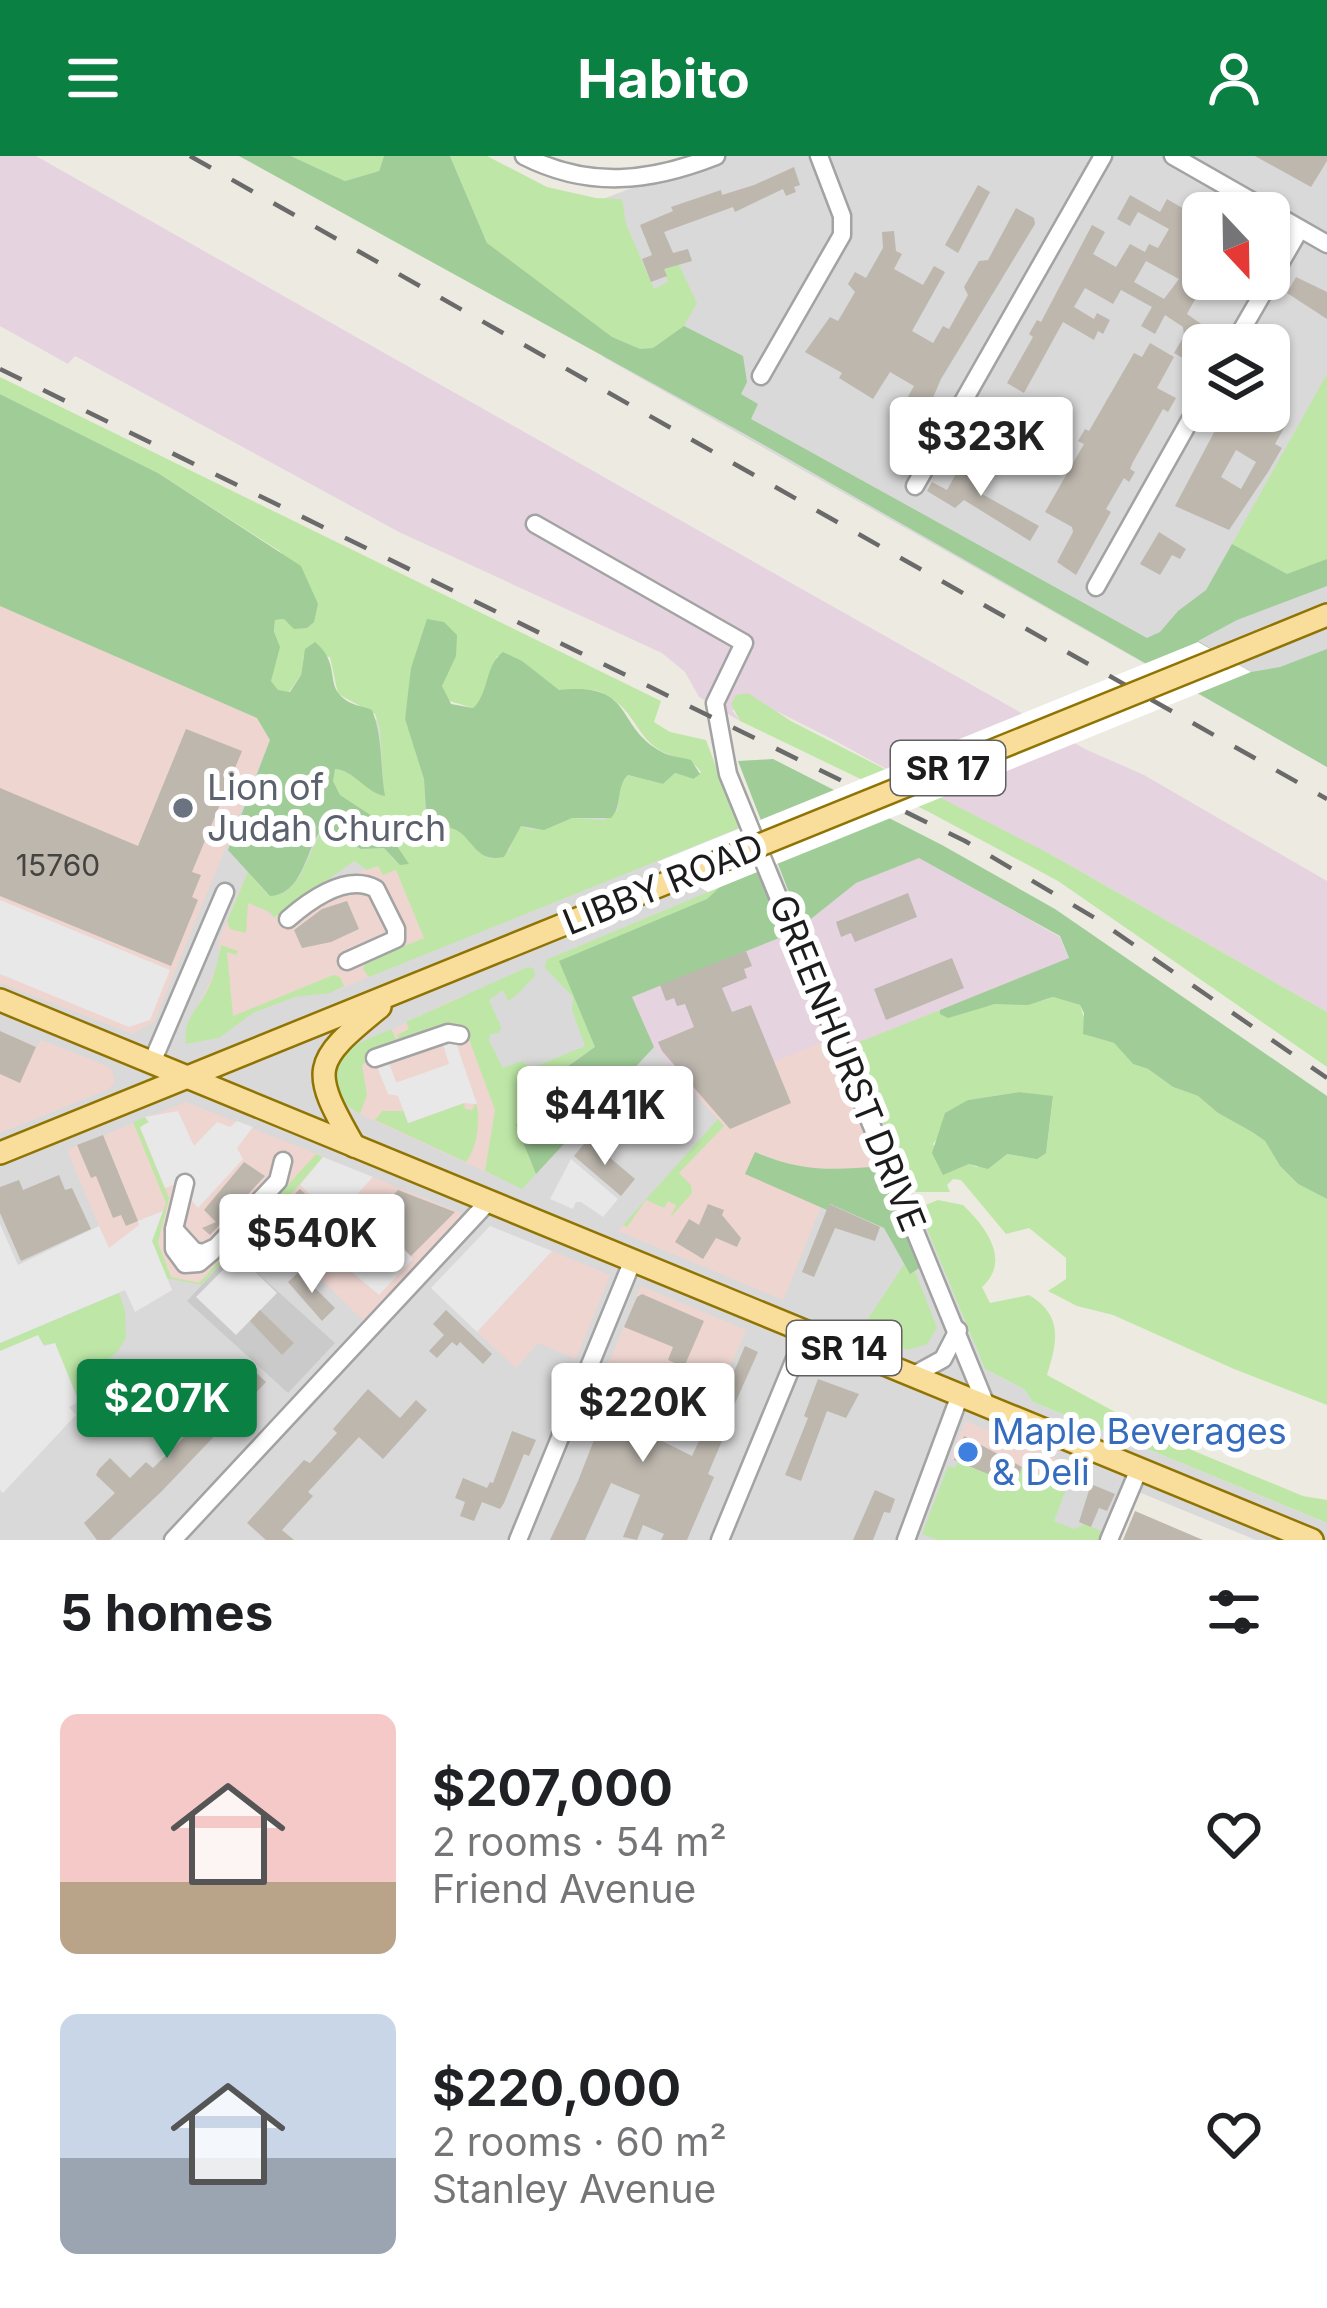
<!DOCTYPE html>
<meta charset="utf-8">
<style>
:root{--surface:#fff;--page:#f6f6f6;--text:#202124;--muted:#757577;--accent:#0b8043}
body{margin:0;font-family:Inter,sans-serif;background:var(--page);color:var(--text);height:100vh;display:flex;flex-direction:column;font-size:45px;white-space:nowrap}
*{box-sizing:border-box;margin:0}
p{font-size:39px;color:var(--muted)}
.icon{flex:none;width:66px;height:66px;fill:none;stroke:currentColor;stroke-width:2;stroke-linecap:round;stroke-linejoin:round}
.map{position:relative;height:1384px;overflow:hidden}
.sheet{display:flex;flex-direction:column;background:var(--surface);flex:1}
.sheet>*{flex:none}
.needle{width:78px;rotate:158deg}
.tools{position:absolute;left:1182px;top:36px;display:grid;gap:24px}
.tools a{display:grid;place-items:center;width:108px;height:108px;border-radius:18px;background:var(--surface);box-shadow:0 3px 9px #0004;font-size:60px}
.price{position:absolute;translate:-50% -102px;padding:0 27px;border-radius:12px;background:#fff;color:#222;font-size:39px;line-height:78px;filter:drop-shadow(0 3px 6px #0008)}
.price::after{content:'';position:absolute;left:50%;top:72px;width:36px;height:27px;margin-left:-18px;background:inherit;clip-path:polygon(0 0,100% 0,50% 100%)}
.price.on{background:var(--accent);color:#fff}
ul{padding:0;list-style:none}
li{display:flex;align-items:center;gap:36px;height:300px;padding:0 60px}
li span{display:grid;place-items:center;flex:none;width:336px;height:240px;border-radius:18px;color:#555}
li>.icon{margin-inline-start:auto}
span .icon{width:144px;height:144px;fill:#fffc;stroke-width:1}
li b{font-size:51px}
h2{display:flex;justify-content:space-between;align-items:center;height:144px;padding:0 60px;font-size:51px}
header{display:flex;justify-content:space-between;align-items:center;height:156px;padding:0 60px;background:var(--accent);color:#fff;font-size:54px;font-weight:700}
.map>svg:first-child{display:block}
.residential{fill:#dad9d9;fill-rule:evenodd}
.commercial{fill:#eed5d0}
.industrial{fill:#e6d3e0}
.religious{fill:#cacaca}
.grass{fill:#bee7a7;fill-rule:evenodd}
.forest{fill:#9fcc97}
.parking{fill:#e8e8e8}
.pier{fill:#fff}
.building{fill:#bdb7ae;fill-rule:evenodd}
.lines{fill:none;stroke-linecap:round;stroke-linejoin:round}
.minor-casing{stroke:#a3a3a3;stroke-width:21}
.major-casing{stroke:#907403;stroke-width:26}
.minor{stroke:#fff;stroke-width:16}
.major{stroke:#f9dd9a;stroke-width:21}
.rail{stroke:#6a6a6a;stroke-width:4.5;stroke-dasharray:24 24;stroke-linecap:butt}
.major-bridge-casing{stroke:#907403;stroke-width:26;stroke-linecap:butt}
.major-bridge{stroke:#f9dd9a;stroke-width:21}
.worship-dot{fill:#6b7280;stroke:#fff;stroke-width:4.5}
.shop-dot{fill:#3f7fe0;stroke:#fff;stroke-width:4.5}
.labels{text-anchor:middle;stroke-width:12;stroke-linejoin:round;paint-order:stroke}
.number-label{font-size:30px;fill:#444340}
.shield{fill:#fff;stroke:#606060;stroke-width:3}
.shield-label{font-size:33px;font-weight:bold;fill:#1c1c1c}
.worship-label{font-size:36px;fill:#5b616d;stroke:#fff;text-anchor:start}
.street-label{font-size:36px;fill:#1c1c1c;stroke:#fff}
.shop-label{font-size:36px;fill:#366cbe;stroke:#fff;text-anchor:start}
</style>
<header><svg class="icon" aria-label="menu" viewBox="0 0 24 24"><path d="M4 6h16M4 12h16M4 18h16"/></svg>Habito<svg class="icon" aria-label="person" viewBox="0 0 24 24"><circle cx="12" cy="8" r="4"/><path d="M4 21q1-7 8-7t8 7"/></svg></header>
<div class="map">
<svg width="1327" height="1384" viewBox="0 0 1327 1384">
<rect width="100%" height="100%" fill="#edebe1"/>
<g class="residential">
<path d="M716,0H1327V611L605,202L487,87ZM1203,57H1269V123H1203ZM1203,189H1269V255H1203Z"/>
<polygon points="0,451 739,672 758,715 777,708 985,1213 1024,1233 1033,1246 1327,1367 1327,1384 1256,1384 1124,1330 1099,1384 0,1384"/>
</g>
<g class="commercial">
<polygon points="0,450 257,562 270,584 154,866 133,878 0,827"/>
<polygon points="378,709 396,714 430,796 330,837 295,841 253,857 219,882 186,888 185,876 219,807 219,783 243,727 272,761 305,737"/>
<polygon points="460,840 516,969 499,1022 351,954 337,912 349,895"/>
<polygon points="0,875 37,891 41,884 107,910 112,914 115,926 109,933 0,977"/>
<polygon points="827,884 879,1010 827,1016 796,1011 756,996 821,1051 783,1144 618,1075 718,964 695,938"/>
<polygon points="186,946 320,999 317,1011 323,1001 461,1057 459,1065 365,1166 261,1065 201,1129 168,1122 172,1134 135,1156 67,994"/>
<polygon points="552,1095 610,1119 576,1203 538,1187 516,1212 477,1176"/>
<polygon points="641,1130 746,1174 713,1251 609,1206"/>
<polygon points="965,1265 1076,1311 1067,1331 1023,1311 1015,1329 951,1302"/>
</g>
<g class="industrial">
<polygon points="0,0 36,0 1085,593 1144,619 1327,725 1327,856 1052,699 985,667 830,582 774,554 732,554 740,565 699,541 685,516 662,497 399,376 75,200 68,208 0,170"/>
<polygon points="919,701 1060,781 1069,803 851,890 795,752"/>
<polygon points="784,780 827,884 695,938 650,887 631,841"/>
</g>
<polygon class="religious" points="233,1095 335,1187 288,1237 187,1145"/>
<g class="grass">
<polygon points="291,0 384,0 379,15 345,25"/>
<polygon points="450,0 487,0 547,31 596,42 622,43 626,68 654,133 668,126 658,97 652,99 647,87 668,86 697,147 684,170 653,192 640,193 612,181 487,87"/>
<polygon points="1327,218 1327,403 1287,418 1232,388"/>
<path d="M0,221L661,545L654,566L670,576L706,584L739,672L369,821L363,813L366,806L424,782L396,714L383,719L378,710L367,714L354,705L274,762L270,756L248,747L246,777L230,773L227,765L248,716L267,738L286,736L300,720L323,671L361,693L384,692L395,705L383,669L340,639L333,625L335,613C353,614 366,635 384,640L380,573L375,558L338,538L330,501L304,498L301,519L289,536L278,535L271,525L275,464L284,463L281,396L158,317L0,238ZM497,500C533,507 528,521 554,532C579,542 592,520 624,553C637,567 642,584 661,595C677,604 690,600 701,616L695,623L675,617L663,628L628,619L620,630L618,654L604,664L572,662L532,674L521,670L515,676L510,694L490,703C472,694 472,684 458,675C442,664 439,667 425,650L424,623L405,563L415,501L445,520L442,530L446,544L473,552L483,540Z"/>
<polygon points="748,537 791,565 1052,699 1327,856 1327,911 1058,725 927,655 740,565 731,548 736,539"/>
<path d="M720,731L707,743L560,805L595,891L571,907L516,969L536,1018L522,1033L485,1015L495,954L467,878L401,889L397,879L409,873L406,866L528,811L534,813L535,820C526,828 518,840 508,845L503,834L489,844L501,871L499,877L490,878L489,885L503,912L522,905L532,912L585,890L572,854L573,841L545,812L546,804Z"/>
<path d="M221,789L238,795L236,799L227,796L233,860L333,819L340,821L344,830L330,837L295,841L253,857L219,882L186,888C182,865 197,854 207,835C215,820 218,803 221,789Z"/>
<path d="M1053,841L1080,849L1090,880L1114,887L1133,908L1148,913L1173,931L1198,940L1218,957L1252,976L1265,985L1280,1010L1298,1028L1327,1043V1249L1234,1213L1113,1159L1077,1150L1048,1135L1066,1123V1102L1029,1072L1006,1078L961,1024L953,1023L947,1029L950,1036H916L878,956L869,919L854,888L940,854L941,858C963,860 979,850 1002,847C1021,845 1035,849 1053,841ZM1019,936L1053,941L1046,996L1026,1001L1007,998L977,1011L969,1008L952,1015L933,988L968,944Z"/>
<path d="M391,873L398,887L362,909L367,939L360,958C336,946 325,914 348,895C360,885 378,879 391,873Z"/>
<path d="M464,947L465,953L472,954L476,947C481,963 477,993 466,1006L375,964L382,955H404L409,967Z"/>
<polygon points="145,961 149,967 140,972 169,1042 158,1087 171,1121 199,1127 316,998 323,1001 286,1044 281,1043 201,1129 166,1122 152,1085 166,1047 133,966"/>
<polygon points="718,963 724,970 679,1017 691,1029 692,1037 670,1062 676,1049 668,1045 664,1052 646,1044 627,1071 623,1069"/>
<path d="M938,1044L963,1049C987,1072 1011,1105 982,1131L990,1147L1029,1139C1064,1160 1057,1186 1047,1219L1165,1283L1303,1340L1327,1344V1367L1033,1246L1024,1233L985,1213L920,1056L923,1050Z"/>
<polygon points="905,1107 910,1117 915,1115 937,1172 927,1188 908,1194 860,1175"/>
<polygon points="119,1137 125,1155 126,1182 117,1196 99,1211 79,1246 55,1187 0,1195 0,1187"/>
<polygon points="958,1305 1015,1328 1022,1311 1067,1331 1054,1365 1074,1373 1085,1368 1103,1376 1099,1384 938,1384 922,1378 948,1310 955,1312"/>
</g>
<g class="forest">
<polygon points="239,0 291,0 345,25 379,15 384,0 450,0 487,87 612,181 640,193 653,192 684,170 743,200 747,226 741,238 758,248 751,263 1147,482 1160,476 1178,455 1206,434 1232,388 1287,418 1327,403 1327,430 1237,464 1198,485 1251,516 1280,511 1327,493 1327,611 743,277"/>
<path d="M0,238L158,317L301,410L318,448L314,466L307,472L294,473L284,463L275,464L274,476L280,491L271,525L278,534L290,536L301,519L305,493L315,486C341,508 325,527 343,542C350,549 363,550 372,554C383,581 380,612 385,640C366,637 354,614 335,613L333,625L340,639L381,666L409,708L400,709L384,692L361,693L323,671C305,693 304,738 270,740L228,694L270,584L257,562L0,450Z"/>
<path d="M427,463L444,466L457,479L456,500L442,530L451,548L473,552C490,536 484,510 503,496L522,505L559,534C637,526 613,570 662,596C671,601 682,601 691,604L700,618L694,623L675,617L663,628L628,619C615,632 623,650 611,662H572L544,674L521,670L504,701C480,706 476,691 462,678C455,671 441,670 433,668L426,655L424,623L405,563L411,512Z"/>
<polygon points="773,603 942,689 1055,753 1327,940 1327,1043 1298,1028 1280,1010 1265,985 1252,976 1218,957 1198,940 1173,931 1148,913 1133,908 1114,887 1083,878 1084,857 1080,849 1053,841 1028,849 995,848 948,862 940,858 940,854 1069,802 1060,780 919,702 856,727 802,770 738,605"/>
<polygon points="759,715 784,780 632,841 654,891 536,1018 516,969 564,913 595,891 559,805 707,743 720,731"/>
<polygon points="1019,936 1053,940 1046,997 1037,1003 1007,998 988,1013 969,1008 943,1019 932,997 945,957 968,944"/>
<path d="M755,996C798,1015 833,1015 879,1010L921,1111L910,1118L884,1072L830,1048L827,1054L745,1018Z"/>
</g>
<g class="parking">
<polygon points="0,744 170,814 150,864 129,871 0,818"/>
<polygon points="455,884 477,948 464,947 408,967 398,940 388,938 376,908 388,904 396,926 401,925 449,908 443,888"/>
<polygon points="178,955 194,990 217,966 230,971 237,965 253,971 237,992 243,1003 198,1052 177,1028 165,1032 140,971 149,966 145,961"/>
<polygon points="323,1001 373,1021 352,1044 413,1103 379,1139 313,1083 334,1061 300,1029"/>
<polygon points="571,1003 618,1043 603,1061 581,1046 576,1046 573,1053 550,1043"/>
<polygon points="163,1055 152,1085 172,1134 135,1156 125,1134 0,1187 0,1068 18,1109 99,1070 109,1092 139,1069 138,1065"/>
<polygon points="490,1070 552,1095 477,1176 431,1132"/>
<polygon points="238,1099 277,1137 236,1179 196,1141"/>
<polygon points="38,1179 44,1190 55,1187 79,1246 69,1251 76,1259 3,1337 0,1334 0,1195"/>
</g>
<polygon class="pier" points="1198,486 1251,516 708,736 657,706"/>
<g class="building">
<polygon points="1255,0 1327,0 1327,5 1311,31"/>
<polygon points="794,11 800,29 794,31 796,36 786,40 783,33 735,56 733,51 664,76 673,97 688,93 692,105 664,113 667,120 651,126 642,103 652,99 640,69 673,55 671,51 721,34 722,39 754,29"/>
<polygon points="978,29 990,36 958,97 945,89"/>
<path d="M1130,39L1160,56L1167,43L1203,64V90L1184,123H1219L1211,137L1202,131L1187,158L1207,172L1190,206L1174,197L1184,180L1183,171L1165,159L1155,178L1141,170L1152,151L1121,134L1113,148L1085,132L1074,151L1094,163L1097,157L1110,164L1103,178L1098,175L1094,184L1063,166L1024,237L1007,227L1033,181L1029,178L1037,164L1041,166L1092,69L1105,76L1093,98L1116,111L1130,88L1145,96L1149,88L1158,92L1169,73L1138,56L1130,70L1117,63ZM1146,105L1179,123L1164,143L1134,126Z"/>
<polygon points="1016,52 1034,62 1035,68 941,223 923,265 901,253 914,230 890,216 873,243 839,222 842,217 805,196 830,161 838,165 855,136 848,128 855,116 866,122 883,92 882,76 894,75 896,95 902,98 894,113 923,129 934,110 945,116 912,175 933,187 943,170 949,173 968,139 964,131 979,105 988,104"/>
<polygon points="1296,121 1327,136 1327,163 1287,137"/>
<polygon points="1150,187 1174,201 1157,232 1176,242 1168,256 1163,253 1133,306 1130,313 1135,316 1129,326 1124,322 1106,353 1111,356 1076,419 1057,406 1073,376 1072,371 1045,356 1084,288 1078,285 1085,273 1089,275 1134,197 1142,201"/>
<path d="M1233,255H1269L1288,265L1275,288L1282,292L1268,316L1229,374L1175,350L1219,267L1225,270ZM1236,294L1256,306L1241,333L1221,321Z"/>
<polygon points="963,305 992,321 982,338 1039,370 1030,385 964,344 955,352 927,335 932,326 947,334"/>
<polygon points="1159,376 1186,393 1180,403 1172,399 1160,419 1140,408"/>
<polygon points="186,573 242,595 192,716 201,719 192,741 198,744 171,810 0,740 0,632 138,690"/>
<polygon points="908,737 917,761 855,786 851,777 841,781 836,766"/>
<polygon points="347,745 359,773 331,786 302,792 294,774 322,753"/>
<polygon points="746,795 752,810 744,813 747,822 722,832 732,856 751,849 791,947 730,973 662,895 658,886 694,871 685,848 677,850 674,842 666,845 660,829"/>
<polygon points="952,802 964,832 886,864 874,833"/>
<polygon points="0,875 36,891 20,927 0,918"/>
<polygon points="103,979 138,1065 126,1070 121,1059 113,1062 96,1020 91,1022 77,989"/>
<polygon points="588,983 635,1023 621,1040 574,1000"/>
<polygon points="244,1006 265,1020 210,1079 202,1072 216,1066 204,1054"/>
<polygon points="59,1019 65,1034 72,1032 91,1073 21,1105 0,1057 0,1031 19,1024 23,1034"/>
<polygon points="300,1033 326,1058 309,1075 297,1064 279,1082 264,1068"/>
<polygon points="398,1034 455,1056 411,1100 372,1060"/>
<polygon points="708,1048 724,1054 722,1059 741,1082 737,1091 716,1082 703,1103 675,1086 689,1063 699,1069"/>
<polygon points="829,1048 880,1071 875,1085 835,1072 814,1121 802,1116"/>
<polygon points="299,1116 335,1152 322,1165 288,1126"/>
<polygon points="642,1138 704,1165 684,1211 668,1204 673,1191 624,1171 637,1141"/>
<polygon points="260,1154 294,1187 282,1199 250,1165"/>
<polygon points="446,1154 492,1198 483,1208 460,1186 457,1190 452,1186 437,1202 429,1195 444,1179 433,1168"/>
<polygon points="745,1190 758,1196 732,1254 720,1248"/>
<polygon points="248,1209 266,1226 161,1336 110,1384 97,1384 84,1367 115,1337 96,1319 99,1313 110,1302 130,1322 146,1306 153,1312 192,1273 183,1264 196,1252 204,1259"/>
<polygon points="671,1216 686,1222 677,1241 706,1253 700,1267 668,1254 656,1282 692,1300 705,1272 724,1280 708,1318 714,1321 687,1384 661,1384 664,1378 643,1369 637,1384 623,1381 640,1339 611,1327 585,1384 550,1384 578,1325 619,1220 661,1237"/>
<polygon points="818,1223 859,1238 846,1262 827,1255 801,1325 785,1319 808,1262 804,1260"/>
<polygon points="368,1233 400,1262 416,1244 427,1254 383,1303 359,1281 308,1336 313,1340 282,1374 294,1384 266,1384 247,1367 304,1304 310,1307 337,1277 333,1273"/>
<polygon points="512,1275 536,1284 529,1300 524,1298 504,1347 500,1353 482,1346 474,1365 460,1360 465,1346 455,1342 463,1322 487,1332 490,1326 493,1327"/>
<polygon points="964,1280 1022,1311 1015,1329 954,1304"/>
<polygon points="1091,1328 1115,1338 1107,1355 1099,1352 1091,1371 1079,1366"/>
<polygon points="875,1334 895,1343 890,1357 884,1356 873,1384 853,1384"/>
<polygon points="1135,1355 1203,1384 1123,1384"/>
</g>
<g class="lines">
<g class="minor-casing">
<g id="minor">
<path d="M524,0C589,33 650,26 716,0"/>
<polyline points="1173,0 1327,88"/>
<polyline points="1233,189 1300,73"/>
<polyline points="761,220 842,79 842,60 819,0"/>
<polyline points="915,330 1103,0"/>
<polyline points="535,368 744,487 715,547 728,618 986,1249"/>
<polyline points="1096,431 1203,241"/>
<path d="M288,763C310,744 347,717 376,733L396,773V783L347,805"/>
<polyline points="375,902 448,877 460,879"/>
<polyline points="153,904 225,736"/>
<polyline points="185,1027 174,1073 194,1095 203,1097 216,1091 278,1025 283,1005"/>
<polyline points="174,1074 174,1093 185,1108 199,1107 212,1096"/>
<polyline points="912,1220 943,1203 958,1174"/>
<polyline points="173,1384 489,1045"/>
<polyline points="518,1384 633,1104"/>
<polyline points="720,1384 806,1176"/>
<polyline points="906,1384 960,1239"/>
<polyline points="1109,1384 1139,1313"/>
</g>
</g>
<g class="major-casing">
<g id="major">
<polyline points="1224,501 1327,459"/>
<polyline points="0,844 1312,1384"/>
<path d="M354,990C310,913 311,907 380,851"/>
<polyline points="0,997 671,725"/>
</g>
</g>
<use href="#minor" class="minor"/>
<use href="#major" class="major"/>
<g class="rail">
<polyline points="190,0 1327,643"/>
<polyline points="0,213 965,685 1095,762 1327,922"/>
</g>
<g class="major-bridge-casing">
<polyline id="major-bridge" points="671,725 1224,501"/>
</g>
<use href="#major-bridge" class="major-bridge"/>
</g>
<circle class="worship-dot" cx="183" cy="652" r="12"/>
<circle class="shop-dot" cx="968" cy="1296" r="12"/>
<g class="labels">
<g class="number-label">
<text x="58" y="720">15760</text>
</g>
<g class="shield">
<rect x="891" y="585" width="114" height="54" rx="9"/>
<rect x="787" y="1165" width="114" height="54" rx="9"/>
</g>
<g class="shield-label">
<text x="948" y="624">SR 17</text>
<text x="844" y="1204">SR 14</text>
</g>
<g class="worship-label">
<text x="207" y="644">Lion of<tspan x="207" dy="41">Judah Church</tspan></text>
</g>
<g class="street-label">
<text transform="translate(663 728) rotate(-22)" y="13">LIBBY ROAD</text>
<text transform="translate(848 907) rotate(68)" y="13">GREENHURST DRIVE</text>
</g>
<g class="shop-label">
<text x="992" y="1288">Maple Beverages<tspan x="992" dy="41">&amp; Deli</tspan></text>
</g>
</g>
</svg>
<div class="tools">
<a><svg class="needle" viewBox="-14 -14 28 28"><path d="M0-13l5 13h-10z" fill="#e53935"/><path d="M0 13l5-13h-10z" fill="#757577"/></svg></a>
<a><svg class="icon" aria-label="layers" viewBox="0 0 24 24"><path d="M12 4l9 5-9 5-9-5zM3 14l9 5 9-5"/></svg></a>
</div>
<b class="price" style="left:981px;top:343px">$323K</b>
<b class="price" style="left:605px;top:1012px">$441K</b>
<b class="price" style="left:312px;top:1140px">$540K</b>
<b class="price on" style="left:167px;top:1305px">$207K</b>
<b class="price" style="left:643px;top:1309px">$220K</b>
</div>
<section class="sheet">
<h2>5 homes<svg class="icon" aria-label="filters" viewBox="0 0 24 24"><path d="M4 7h16M4 17h16"/><circle cx="9" cy="7" r="2"/><circle cx="15" cy="17" r="2"/></svg></h2>
<ul>
<li><span style="background:linear-gradient(#f6c9c9 70%,#b9a48a 0)"><svg class="icon" aria-label="home" viewBox="0 0 24 24"><path d="M3 11l9-7 9 7M6 9v11h12V9"/></svg></span><div><b>$207,000</b><p>2 rooms · 54 m²</p><p>Friend Avenue</p></div><svg class="icon" aria-label="heart" viewBox="0 0 24 24"><path d="M12 20l-8-8c-3-5 5-10 8-4 3-6 11-1 8 4z"/></svg></li>
<li><span style="background:linear-gradient(#c9d6e8 60%,#9aa5b1 0)"><svg class="icon" aria-label="home" viewBox="0 0 24 24"><path d="M3 11l9-7 9 7M6 9v11h12V9"/></svg></span><div><b>$220,000</b><p>2 rooms · 60 m²</p><p>Stanley Avenue</p></div><svg class="icon" aria-label="heart" viewBox="0 0 24 24"><path d="M12 20l-8-8c-3-5 5-10 8-4 3-6 11-1 8 4z"/></svg></li>
</ul>
</section>
